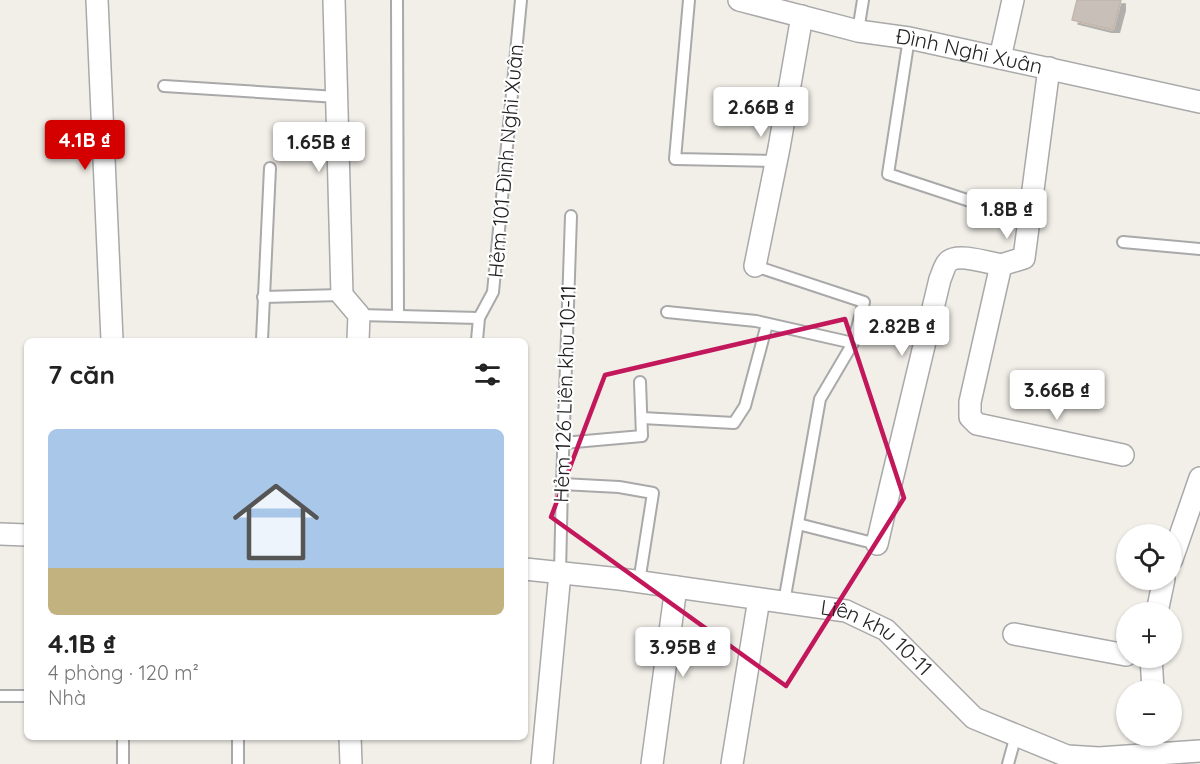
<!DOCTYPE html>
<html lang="vi">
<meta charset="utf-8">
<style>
:root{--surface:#fff;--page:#f6f6f6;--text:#222;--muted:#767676;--accent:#d40000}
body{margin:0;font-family:Quicksand,sans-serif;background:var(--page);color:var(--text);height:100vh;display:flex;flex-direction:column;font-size:22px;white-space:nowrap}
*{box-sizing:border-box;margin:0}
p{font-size:20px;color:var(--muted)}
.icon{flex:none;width:33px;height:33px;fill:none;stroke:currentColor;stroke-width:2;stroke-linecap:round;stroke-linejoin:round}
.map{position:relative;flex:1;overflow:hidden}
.drawer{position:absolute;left:24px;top:338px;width:504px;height:402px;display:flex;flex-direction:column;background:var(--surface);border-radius:9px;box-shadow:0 2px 4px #0004}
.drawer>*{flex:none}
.tools{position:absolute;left:1116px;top:524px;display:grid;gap:12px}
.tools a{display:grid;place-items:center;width:66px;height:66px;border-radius:50%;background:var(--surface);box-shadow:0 2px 4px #0004;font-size:30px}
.price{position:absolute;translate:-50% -51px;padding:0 14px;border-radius:6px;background:#fff;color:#222;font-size:20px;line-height:39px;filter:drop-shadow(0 2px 3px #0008)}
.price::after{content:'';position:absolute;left:50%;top:36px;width:18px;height:14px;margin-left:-9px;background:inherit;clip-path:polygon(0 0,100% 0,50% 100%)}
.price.active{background:var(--accent);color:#fff}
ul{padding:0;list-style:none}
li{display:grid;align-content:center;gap:12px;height:318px;padding:0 24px}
li span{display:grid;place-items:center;height:186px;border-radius:9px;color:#555}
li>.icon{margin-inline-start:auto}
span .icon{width:108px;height:108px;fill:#fffc;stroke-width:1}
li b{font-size:26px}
h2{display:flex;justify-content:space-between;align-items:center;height:72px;padding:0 24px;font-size:26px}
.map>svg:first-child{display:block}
.building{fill:#c7bfb8;stroke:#c4b6ab;stroke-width:1.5;filter:url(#shadow)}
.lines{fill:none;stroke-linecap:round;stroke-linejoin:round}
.lane-casing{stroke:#a9a9a9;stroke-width:14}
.street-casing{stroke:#a9a9a9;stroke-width:24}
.lane{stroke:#fff;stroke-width:10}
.street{stroke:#fff;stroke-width:21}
.marked{fill:none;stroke:#c2185b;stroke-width:4.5;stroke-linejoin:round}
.labels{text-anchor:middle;stroke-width:4.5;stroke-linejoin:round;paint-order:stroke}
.street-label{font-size:21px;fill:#222;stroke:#fff}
</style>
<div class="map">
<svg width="1200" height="764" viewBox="0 0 1200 764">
<defs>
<filter id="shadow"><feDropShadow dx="6" dy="4" stdDeviation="0" flood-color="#0004"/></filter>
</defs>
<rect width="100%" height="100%" fill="#f2efe9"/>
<polygon class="building" points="1077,0 1121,0 1113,30 1072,20"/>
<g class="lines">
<g class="lane-casing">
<g id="lane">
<polyline points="397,0 398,316"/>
<polyline points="689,0 675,159 776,161"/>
<polyline points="858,31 863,0"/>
<polyline points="909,38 888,174 979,204"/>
<polyline points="164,86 337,97"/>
<polyline points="1123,242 1200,249"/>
<polyline points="755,266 864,302 853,343 820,399 784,602"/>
<polyline points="263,297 342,295"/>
<polyline points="667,312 756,321 853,343"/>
<polyline points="359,315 479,318"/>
<polyline points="262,340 270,168"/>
<polyline points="477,340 479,318 493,292 521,0"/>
<polyline points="642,418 734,423 745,406 767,324"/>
<polyline points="563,443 642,436 640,382"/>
<polyline points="562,484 619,487 653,493 639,582"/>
<polyline points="798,524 877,544"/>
<polyline points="560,573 562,484 571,216"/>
<polyline points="0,696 27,696"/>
<polyline points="123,736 123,764"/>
<polyline points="238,736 238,764"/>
<polyline points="1008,764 1016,735"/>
</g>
</g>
<g class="street-casing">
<g id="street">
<polyline points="97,0 112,340"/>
<polyline points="334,0 342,295 359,315 358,340"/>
<path id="s1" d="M739,0L858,31L909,38L1200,102"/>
<polyline points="1000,58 1013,0"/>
<polyline points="1049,68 1024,258 1001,265 970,402 970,417 977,424 1123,455"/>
<polyline points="755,266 779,148 802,16"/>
<polyline points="0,534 27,535"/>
<path d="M877,544L890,488L940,279C943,273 944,265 949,261C959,253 989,263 1001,265"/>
<polyline points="1172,559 1200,478"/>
<path id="s2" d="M525,569L620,579L846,611L886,630L974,718L1067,756L1099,758L1200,751"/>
<polyline points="1157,612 1164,579"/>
<polyline points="1014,634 1126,655"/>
<polyline points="1151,657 1153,690"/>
<polyline points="350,736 351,764"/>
<polyline points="542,764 560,573"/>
<polyline points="652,764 676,587"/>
<polyline points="732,764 759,599"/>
</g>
</g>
<use href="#lane" class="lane"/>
<use href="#street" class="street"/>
</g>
<path class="marked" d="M845,319L904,498L786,686L551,517L605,375Z"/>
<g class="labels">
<g class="street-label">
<text dy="7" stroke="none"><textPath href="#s1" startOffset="236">Đình Nghi Xuân</textPath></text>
<text transform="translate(506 161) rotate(-85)" y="7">Hẻm 101 Đình Nghi Xuân</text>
<text transform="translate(565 394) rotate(-88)" y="7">Hẻm 126 Liên khu 10-11</text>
<text dy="7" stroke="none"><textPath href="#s2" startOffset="363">Liên khu 10-11</textPath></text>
</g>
</g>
</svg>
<div class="tools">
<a><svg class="icon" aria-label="locate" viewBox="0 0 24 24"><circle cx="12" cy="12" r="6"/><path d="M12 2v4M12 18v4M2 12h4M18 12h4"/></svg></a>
<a>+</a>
<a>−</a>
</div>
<b class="price" style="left:761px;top:138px">2.66B ₫</b>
<b class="price active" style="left:85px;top:171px">4.1B ₫</b>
<b class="price" style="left:319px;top:173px">1.65B ₫</b>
<b class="price" style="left:1007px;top:240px">1.8B ₫</b>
<b class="price" style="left:902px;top:357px">2.82B ₫</b>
<b class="price" style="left:1057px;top:421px">3.66B ₫</b>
<b class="price" style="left:683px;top:678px">3.95B ₫</b>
<section class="drawer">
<h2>7 căn<svg class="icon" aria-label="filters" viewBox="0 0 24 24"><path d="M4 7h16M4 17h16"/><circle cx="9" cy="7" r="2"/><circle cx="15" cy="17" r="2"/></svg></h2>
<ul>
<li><span style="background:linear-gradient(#a9c7e8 75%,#c2b280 0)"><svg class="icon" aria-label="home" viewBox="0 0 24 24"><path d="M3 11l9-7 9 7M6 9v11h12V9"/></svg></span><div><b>4.1B ₫</b><p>4 phòng · 120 m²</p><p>Nhà</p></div></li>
</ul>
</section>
</div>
